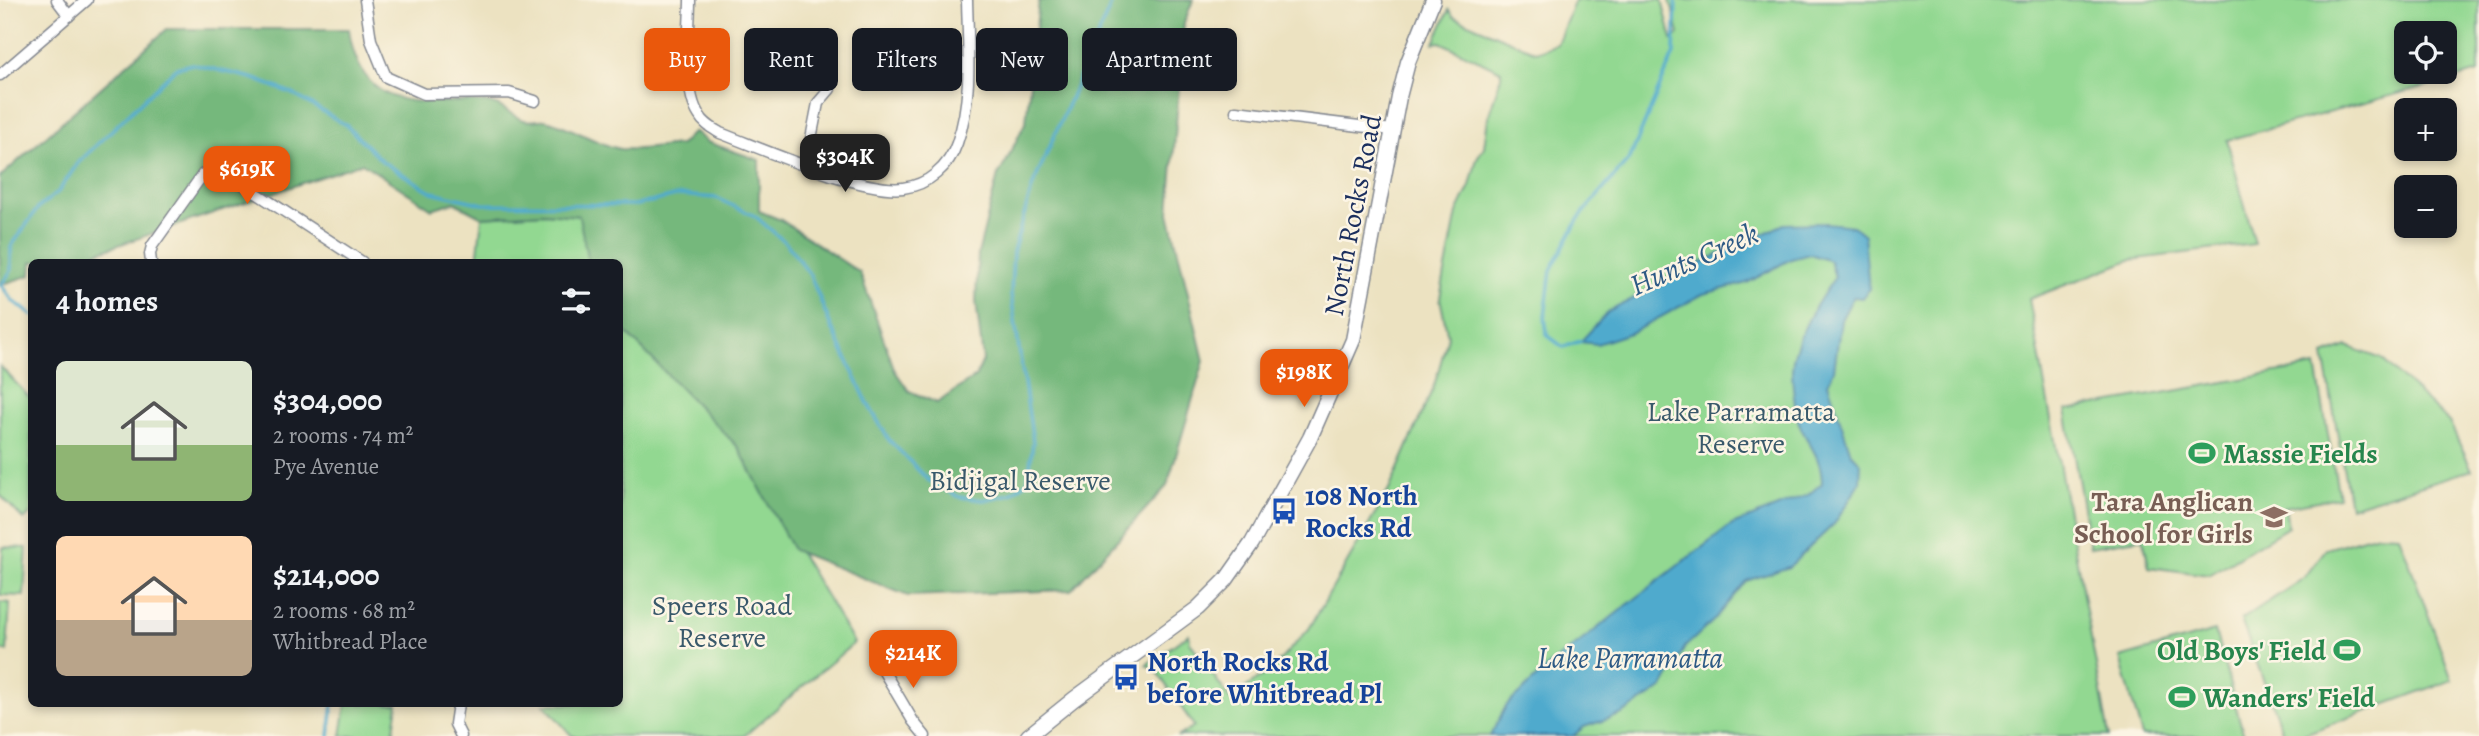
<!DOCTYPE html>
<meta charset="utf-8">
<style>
:root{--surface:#171b24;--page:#20242c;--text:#f1f3f6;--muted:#9ea1a6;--accent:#ea580c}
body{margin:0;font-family:Alegreya,serif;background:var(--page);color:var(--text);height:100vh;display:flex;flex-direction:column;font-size:26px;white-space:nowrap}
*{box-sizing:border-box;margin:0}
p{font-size:23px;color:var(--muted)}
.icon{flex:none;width:38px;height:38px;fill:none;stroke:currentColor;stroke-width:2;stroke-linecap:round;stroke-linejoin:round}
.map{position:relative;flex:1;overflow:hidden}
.side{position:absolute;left:28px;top:259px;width:595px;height:448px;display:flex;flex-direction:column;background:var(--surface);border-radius:10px;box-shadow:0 4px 10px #0003}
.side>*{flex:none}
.hud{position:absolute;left:644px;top:28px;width:665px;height:63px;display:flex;gap:14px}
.tools{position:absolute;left:2394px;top:21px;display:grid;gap:14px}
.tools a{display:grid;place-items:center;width:63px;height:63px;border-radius:10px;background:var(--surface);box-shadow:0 4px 10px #0003;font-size:35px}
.price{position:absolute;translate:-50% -60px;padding:0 16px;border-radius:14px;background:var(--accent);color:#fff;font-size:23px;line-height:46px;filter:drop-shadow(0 2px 4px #0008)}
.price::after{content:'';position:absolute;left:50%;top:42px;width:21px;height:16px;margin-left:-10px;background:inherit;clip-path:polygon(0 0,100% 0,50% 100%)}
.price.current{background:#222;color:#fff}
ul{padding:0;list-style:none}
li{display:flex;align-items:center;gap:21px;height:175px;padding:0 28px}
li span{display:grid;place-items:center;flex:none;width:196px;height:140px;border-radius:10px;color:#555}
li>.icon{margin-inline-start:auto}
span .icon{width:84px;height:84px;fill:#fffc;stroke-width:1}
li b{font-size:30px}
h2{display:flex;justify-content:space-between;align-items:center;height:84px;padding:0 28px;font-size:30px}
.pill{padding:0 24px;border-radius:10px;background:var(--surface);box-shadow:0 4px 10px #0003;font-size:24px;line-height:63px}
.pill.current{background:var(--accent);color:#fff}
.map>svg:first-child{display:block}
.green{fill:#92d891;stroke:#568478;stroke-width:2;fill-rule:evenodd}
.forest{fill:#75b87b;stroke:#48746c;stroke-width:2}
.water{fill:#4faacd;stroke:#356c96;stroke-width:2}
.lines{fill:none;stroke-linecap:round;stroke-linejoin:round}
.stream{stroke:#4faacd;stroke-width:3.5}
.minor-casing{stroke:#848890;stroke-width:13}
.major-casing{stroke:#848890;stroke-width:17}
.minor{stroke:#fff;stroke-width:10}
.major{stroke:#fff;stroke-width:14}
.labels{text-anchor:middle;stroke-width:5;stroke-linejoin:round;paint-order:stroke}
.street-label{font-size:28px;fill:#1b2f5e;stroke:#fcf5e5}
.park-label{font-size:28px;fill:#39596b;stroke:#fcf5e5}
.leisure-label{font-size:28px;font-weight:bold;fill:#27864d;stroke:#fcf5e5;text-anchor:start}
.transit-label{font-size:28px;font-weight:bold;fill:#164399;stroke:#fcf5e5;text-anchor:start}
.education-label{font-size:28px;font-weight:bold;fill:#785e54;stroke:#fcf5e5;text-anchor:end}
.water-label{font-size:30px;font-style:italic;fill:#2d5a85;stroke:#fcf5e5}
</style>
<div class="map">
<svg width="2479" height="736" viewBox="0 0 2479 736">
<rect width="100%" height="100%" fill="#fcf5e5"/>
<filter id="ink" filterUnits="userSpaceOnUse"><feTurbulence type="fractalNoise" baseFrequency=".0143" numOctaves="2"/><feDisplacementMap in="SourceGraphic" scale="14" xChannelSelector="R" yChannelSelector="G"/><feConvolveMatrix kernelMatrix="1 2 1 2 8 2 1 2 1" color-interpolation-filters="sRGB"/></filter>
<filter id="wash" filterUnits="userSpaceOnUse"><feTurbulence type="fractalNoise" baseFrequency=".00686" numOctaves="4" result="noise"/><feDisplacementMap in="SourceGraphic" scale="28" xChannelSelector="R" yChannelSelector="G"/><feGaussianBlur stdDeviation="1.57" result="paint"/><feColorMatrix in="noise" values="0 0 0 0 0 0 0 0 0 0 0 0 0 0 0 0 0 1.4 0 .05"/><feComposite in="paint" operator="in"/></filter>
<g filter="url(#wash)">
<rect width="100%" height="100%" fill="#ece2c1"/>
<g class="green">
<path d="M1575,0H1662L1672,40L1679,34L1670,0H2479V72L2227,140L2255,244L2130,260L2029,299L2109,736H1179L1194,726L1155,669L1146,665L1189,634L1190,642L1230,699L1272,669L1309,629L1389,490L1434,386L1448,337L1440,298L1457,213L1470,186L1477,158L1484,147L1488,118L1501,76V71L1440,42L1434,43L1449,10L1454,17L1536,52L1557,44ZM2406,33H2445V72H2406Z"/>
<polygon points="544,213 615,218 798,549 854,643 744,736 572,736 544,704 620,704 620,262 477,262 482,217"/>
<polygon points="2347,346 2382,359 2449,422 2472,470 2350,507 2324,355"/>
<polygon points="0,366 31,399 31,513 24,520 0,495"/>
<polygon points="2316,366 2339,497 2285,507 2288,527 2209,575 2149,567 2143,538 2090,547 2066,410"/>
<polygon points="2377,534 2399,535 2452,680 2299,736 2284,736 2241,620 2304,578 2326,549"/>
<polygon points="3,547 27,548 24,596 0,595"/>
<polygon points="0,602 10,603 7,651 0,650"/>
<polygon points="2215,631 2244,736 2142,736 2120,658"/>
<polygon points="346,704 398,704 393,736 341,736"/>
</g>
<path class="forest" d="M1039,0H1193L1184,23L1169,213L1204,361L1167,486L1071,590L908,596L793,550L738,447L620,326V262H588L579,216L544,213L482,217L454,202L432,209L362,163L68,262H32L31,275L0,285V177L167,29H349C352,53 360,76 380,90C408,109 450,99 481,102C503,103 507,114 524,120C532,122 538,119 545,120C570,125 596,145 621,149C640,151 662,146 680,145L694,131L707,142L759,160V211L781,220L860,273L895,371L909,391L937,403L976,376L983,360L976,301L978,254L998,175L1006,162L1026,121Z"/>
<path class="water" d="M1826,223L1853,226L1864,235L1869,289L1862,298L1853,297L1841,320L1834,370L1828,383L1851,453L1861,463L1860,483L1835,523L1789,567L1746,581L1713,621L1685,647L1663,688L1620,715L1584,727L1573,736H1490L1506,706L1549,666L1676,567L1732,525L1808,495L1822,483C1821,457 1812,450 1801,428C1797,420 1795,406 1794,397C1793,388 1792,378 1792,370C1793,339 1818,301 1835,277L1830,261L1810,254L1791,259L1747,283L1703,294L1633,332L1597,344L1580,342L1608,312L1690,268L1784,224Z"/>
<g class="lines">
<g class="stream">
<polyline points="32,315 13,301 1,285 11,271 11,247 38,208 58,192 78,163 176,68 192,64 252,78 291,93 346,125 383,162 432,192 483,204 637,205 680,195 716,198 755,216 787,244 810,275 831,326 869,406 889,440 928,480 959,497 983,500 1010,494 1028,481 1033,442 1011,295 1013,252 1033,185 1113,0"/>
<polyline points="1581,341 1563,347 1547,335 1545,316 1551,270 1579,218 1630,158 1674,53 1676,0"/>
<polyline points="329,736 333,704"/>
</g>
</g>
</g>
<g filter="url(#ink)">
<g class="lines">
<g class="minor-casing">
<g id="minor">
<polyline points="57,0 69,16"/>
<polyline points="365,0 371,40 386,77 424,94 509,93 535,101"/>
<path d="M690,0C690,31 682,89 699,115C704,124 712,128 720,133C763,149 861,193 903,188C928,185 949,167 957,143C973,98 968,47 967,0"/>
<polyline points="0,75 87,0"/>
<polyline points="1236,111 1392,130"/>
<polyline points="806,164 818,103 830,89"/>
<polyline points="151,262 150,254 152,246 203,174 215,169 224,172 362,262"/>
<polyline points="877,660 913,721 925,736"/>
<polyline points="458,704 455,724 461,736"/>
</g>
</g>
<g class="major-casing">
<polyline id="major" points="1028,736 1074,699 1198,608 1226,580 1252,543 1310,438 1353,340 1399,97 1408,62 1433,0"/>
</g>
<use href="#minor" class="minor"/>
<use href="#major" class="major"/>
</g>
</g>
<defs>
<g id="stadium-bare" transform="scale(2.1)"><path d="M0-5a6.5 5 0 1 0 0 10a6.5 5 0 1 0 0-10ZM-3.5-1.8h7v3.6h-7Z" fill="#2e9e5b" stroke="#fcf5e5" stroke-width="2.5" paint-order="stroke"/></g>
<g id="bus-bare" transform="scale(2.1)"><path d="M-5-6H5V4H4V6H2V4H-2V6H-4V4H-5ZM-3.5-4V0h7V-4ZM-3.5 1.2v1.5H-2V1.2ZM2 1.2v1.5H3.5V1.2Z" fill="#1a4fb4" stroke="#fcf5e5" stroke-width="2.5" paint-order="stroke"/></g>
<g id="school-bare" transform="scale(2.1)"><path d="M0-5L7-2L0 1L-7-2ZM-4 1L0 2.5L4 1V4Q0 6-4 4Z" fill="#8d6e63" stroke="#fcf5e5" stroke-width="2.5" paint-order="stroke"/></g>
</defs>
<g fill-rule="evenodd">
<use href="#stadium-bare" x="2202" y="453"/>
<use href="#bus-bare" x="1284" y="511"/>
<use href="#school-bare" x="2274" y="517"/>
<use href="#stadium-bare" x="2347" y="650"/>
<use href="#bus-bare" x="1126" y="677"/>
<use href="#stadium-bare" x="2182" y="697"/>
</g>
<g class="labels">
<g class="street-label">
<text transform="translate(1352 215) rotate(-79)" y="10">North Rocks Road</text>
</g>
<g class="park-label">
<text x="1741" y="421">Lake Parramatta<tspan x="1741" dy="32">Reserve</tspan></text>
<text x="1020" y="490">Bidjigal Reserve</text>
<text x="722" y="615">Speers Road<tspan x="722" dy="32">Reserve</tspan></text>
</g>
<g class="leisure-label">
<text x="2223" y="463">Massie Fields</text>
<text x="2326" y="660" text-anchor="end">Old Boys' Field</text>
<text x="2203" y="707">Wanders' Field</text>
</g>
<g class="transit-label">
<text x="1305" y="505">108 North<tspan x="1305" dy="32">Rocks Rd</tspan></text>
<text x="1147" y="671">North Rocks Rd<tspan x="1147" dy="32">before Whitbread Pl</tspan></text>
</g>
<g class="education-label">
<text x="2253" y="511">Tara Anglican<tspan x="2253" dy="32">School for Girls</tspan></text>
</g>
<g class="water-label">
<text transform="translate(1694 259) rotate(-24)" y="10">Hunts Creek</text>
<text x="1630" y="668">Lake Parramatta</text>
</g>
</g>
</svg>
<div class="tools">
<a><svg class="icon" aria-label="locate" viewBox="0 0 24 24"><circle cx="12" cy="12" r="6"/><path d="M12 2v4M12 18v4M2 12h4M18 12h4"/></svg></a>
<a>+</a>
<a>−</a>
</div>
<b class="price current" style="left:845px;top:194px">$304K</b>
<b class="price" style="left:247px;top:206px">$619K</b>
<b class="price" style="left:1304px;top:409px">$198K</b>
<b class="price" style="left:913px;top:690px">$214K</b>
<div class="hud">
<a class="pill current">Buy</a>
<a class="pill">Rent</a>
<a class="pill">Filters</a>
<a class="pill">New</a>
<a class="pill">Apartment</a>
</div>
<section class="side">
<h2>4 homes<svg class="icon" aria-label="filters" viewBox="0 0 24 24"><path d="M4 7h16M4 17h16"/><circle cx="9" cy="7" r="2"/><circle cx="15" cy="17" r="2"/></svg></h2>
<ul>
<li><span style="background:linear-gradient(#dfe7d0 60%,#8fb573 0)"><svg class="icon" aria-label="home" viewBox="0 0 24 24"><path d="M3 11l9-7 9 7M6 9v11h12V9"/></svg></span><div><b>$304,000</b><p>2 rooms · 74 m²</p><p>Pye Avenue</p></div></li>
<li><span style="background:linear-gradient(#ffd9b3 60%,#b9a48a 0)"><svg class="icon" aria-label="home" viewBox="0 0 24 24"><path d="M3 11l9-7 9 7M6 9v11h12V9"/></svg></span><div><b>$214,000</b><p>2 rooms · 68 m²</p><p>Whitbread Place</p></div></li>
</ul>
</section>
</div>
